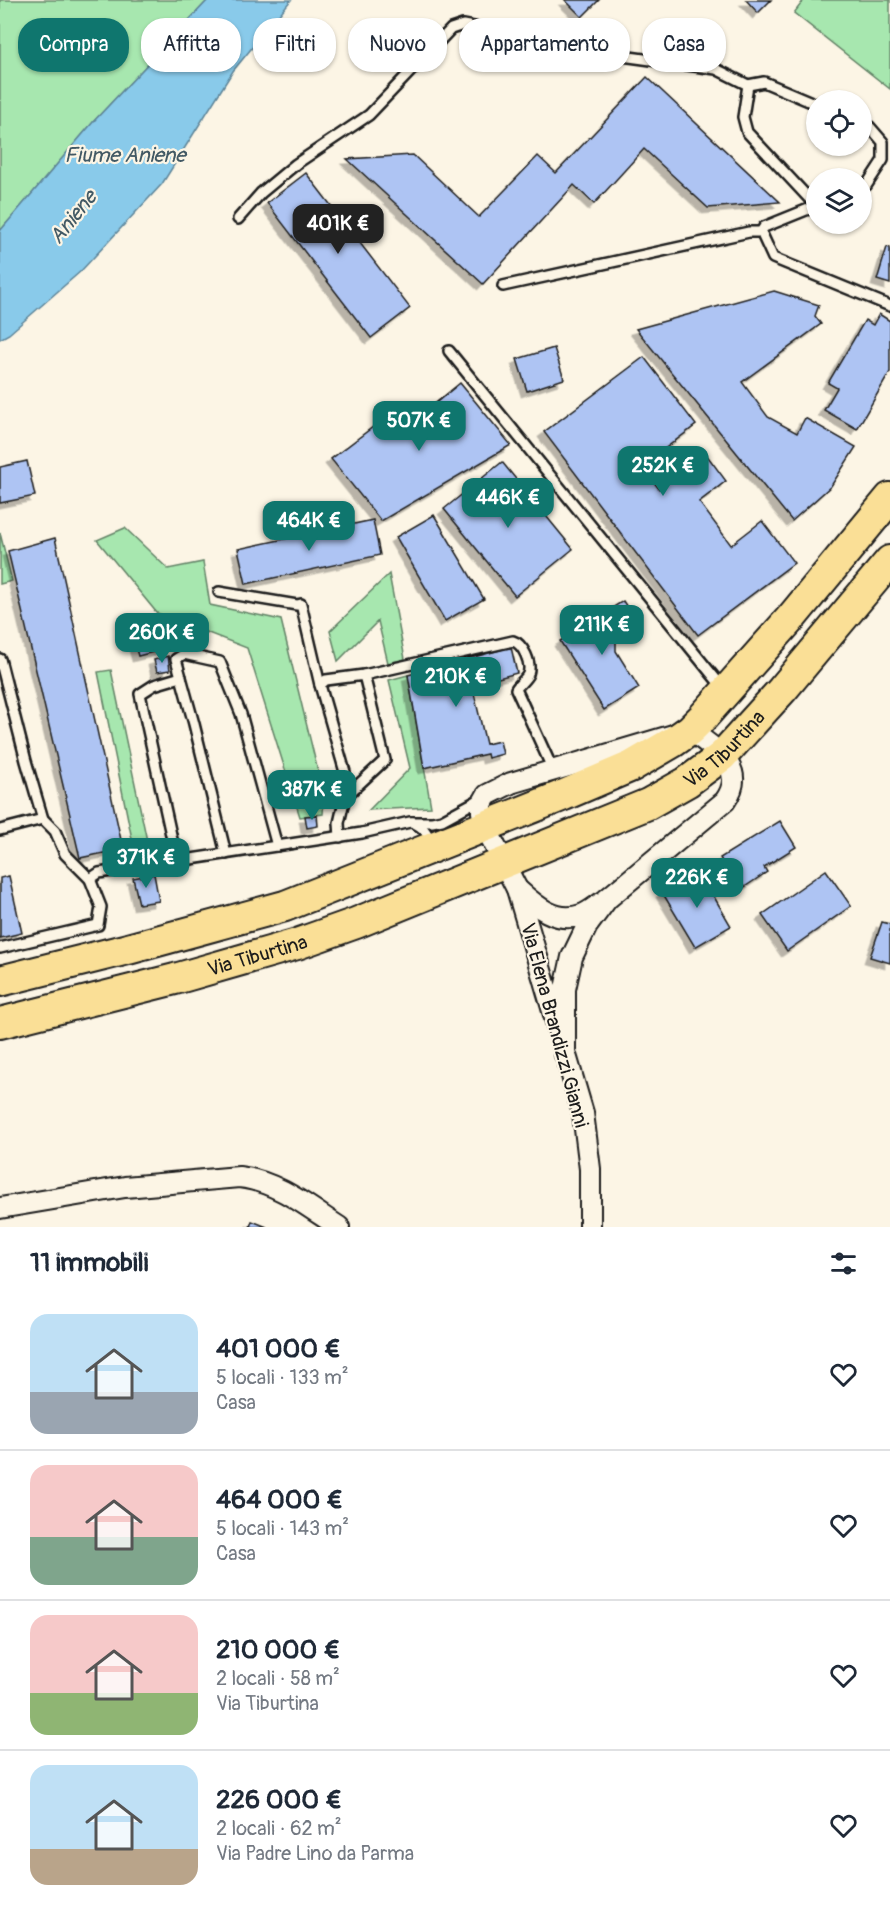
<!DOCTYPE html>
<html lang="it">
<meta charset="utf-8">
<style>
:root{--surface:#fff;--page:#f6f6f7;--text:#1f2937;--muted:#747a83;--line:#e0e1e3;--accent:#0f766e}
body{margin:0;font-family:Pangolin,sans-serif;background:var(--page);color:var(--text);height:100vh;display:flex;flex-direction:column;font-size:22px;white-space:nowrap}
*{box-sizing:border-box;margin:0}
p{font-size:20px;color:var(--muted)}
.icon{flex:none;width:33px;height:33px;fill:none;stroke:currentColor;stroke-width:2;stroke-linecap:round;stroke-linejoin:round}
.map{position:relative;height:1227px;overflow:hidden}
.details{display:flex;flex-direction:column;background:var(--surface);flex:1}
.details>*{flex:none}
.hud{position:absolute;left:18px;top:18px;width:855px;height:54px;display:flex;gap:12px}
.tools{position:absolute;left:806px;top:90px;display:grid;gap:12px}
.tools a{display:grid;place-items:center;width:66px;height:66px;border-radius:50%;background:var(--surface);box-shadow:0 2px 4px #0004;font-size:30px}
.price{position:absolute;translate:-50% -51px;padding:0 14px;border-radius:12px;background:var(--accent);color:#fff;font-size:20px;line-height:39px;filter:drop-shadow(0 2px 3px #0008)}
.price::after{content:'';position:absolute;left:50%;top:36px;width:18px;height:14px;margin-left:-9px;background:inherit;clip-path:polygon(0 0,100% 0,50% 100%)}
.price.active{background:#222;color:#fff}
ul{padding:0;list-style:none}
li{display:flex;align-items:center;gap:18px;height:150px;padding:0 30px}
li+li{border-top:2px solid var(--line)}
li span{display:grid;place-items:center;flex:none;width:168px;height:120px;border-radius:18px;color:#555}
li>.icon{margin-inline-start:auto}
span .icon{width:72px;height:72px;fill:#fffc;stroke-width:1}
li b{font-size:26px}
h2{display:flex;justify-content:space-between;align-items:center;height:72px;padding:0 30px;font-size:26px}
.chip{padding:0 21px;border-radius:24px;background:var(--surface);box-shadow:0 2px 4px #0004;font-size:21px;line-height:54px}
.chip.active{background:var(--accent);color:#fff}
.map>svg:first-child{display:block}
.green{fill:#a7e7af;stroke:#628266;stroke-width:1.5}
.water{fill:#89caea;stroke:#5d8498;stroke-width:1.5}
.building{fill:#aec4f3;stroke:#1c1c1c;stroke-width:1.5;filter:url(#shadow)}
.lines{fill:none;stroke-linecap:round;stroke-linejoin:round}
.lane-casing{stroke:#1c1c1c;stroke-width:14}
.street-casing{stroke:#1c1c1c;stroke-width:24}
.primary-casing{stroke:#1c1c1c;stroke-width:34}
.lane{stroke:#fcf5e5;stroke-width:9}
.street{stroke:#fcf5e5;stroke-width:20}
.primary{stroke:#fadf96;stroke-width:30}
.labels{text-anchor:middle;stroke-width:4.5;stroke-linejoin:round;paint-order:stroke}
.street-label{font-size:20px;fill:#1c1c1c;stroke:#fcf5e5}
.water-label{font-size:21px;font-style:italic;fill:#425964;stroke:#fcf5e5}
</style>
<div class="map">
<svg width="890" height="1227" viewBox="0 0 890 1227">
<defs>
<filter id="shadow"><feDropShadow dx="-5.5" dy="5.5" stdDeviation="0" flood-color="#0004"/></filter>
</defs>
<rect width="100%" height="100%" fill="#fcf5e5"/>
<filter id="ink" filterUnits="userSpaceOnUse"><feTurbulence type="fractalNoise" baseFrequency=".0167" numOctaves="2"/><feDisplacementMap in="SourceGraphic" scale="12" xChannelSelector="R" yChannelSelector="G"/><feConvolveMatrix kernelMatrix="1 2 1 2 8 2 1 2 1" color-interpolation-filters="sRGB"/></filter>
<g filter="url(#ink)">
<g class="green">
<polygon points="0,0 208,0 94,121 0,231"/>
<polygon points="804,0 890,0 890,89 794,13"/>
<polygon points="125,528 168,569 203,562 210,605 281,620 324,796 323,814 300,817 247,648 157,613 97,540"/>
<polygon points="0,533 12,581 0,584"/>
<polygon points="389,574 405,659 388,663 378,621 338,661 330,631"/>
<polygon points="111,670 147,841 133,844 98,672"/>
<polygon points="408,675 431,807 369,810 410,768 389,680"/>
</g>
<polygon class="water" points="208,0 291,0 233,71 162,184 81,271 9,334 0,339 0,231 94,121"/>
<g class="building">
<polygon points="565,0 599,0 582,17"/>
<polygon points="746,0 771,0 758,13"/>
<polygon points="647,77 780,202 708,208 644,149 594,204 574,185 483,284 347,159 413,155 479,217 538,156 556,173"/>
<polygon points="306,173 410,308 371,338 267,203"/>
<polygon points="887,247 890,248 890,284 877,280"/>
<polygon points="774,291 819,305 815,316 821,324 742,382 768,417 797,433 805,418 856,447 831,486 792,521 636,329"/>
<polygon points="879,314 890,321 890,372 857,429 824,410 837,388 828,383 865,320 873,325"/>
<polygon points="554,348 564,379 527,391 517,359"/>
<polygon points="644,357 696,425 642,466 659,489 706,454 726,481 699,502 731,545 762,521 794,563 698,635 544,432"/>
<polygon points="460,383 511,445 381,521 331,459 407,401 424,422 430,418 426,411"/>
<polygon points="27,461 35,496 0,503 0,467"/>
<polygon points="502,462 573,549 515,596 444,509"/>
<polygon points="434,515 484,599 445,621 396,537"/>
<polygon points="373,520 380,555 246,584 238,549"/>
<polygon points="55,538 123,849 80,858 8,551"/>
<polygon points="623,601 634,618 616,629 616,651 639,688 604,710 560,641"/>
<polygon points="155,628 161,650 138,656 132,634"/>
<polygon points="511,647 517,673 472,685 486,744 500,741 503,754 488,758 487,754 424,768 408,675"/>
<polygon points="168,656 170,670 157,672 154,660"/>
<polygon points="317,815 318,826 307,828 305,816"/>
<polygon points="780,821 796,847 764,867 767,872 740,890 720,858"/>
<polygon points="826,870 851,906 787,951 762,915"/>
<polygon points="699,871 731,926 695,947 662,892"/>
<polygon points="154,874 159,901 139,904 133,878"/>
<polygon points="9,876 22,933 0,938 0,878"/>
<polygon points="882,922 890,924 890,963 870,957"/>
<polygon points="252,1221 267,1227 250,1227"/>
</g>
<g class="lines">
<g class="lane-casing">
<g id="lane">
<polyline points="816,104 764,82 748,85 743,117 747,132 816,206"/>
<polyline points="861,124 870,127 883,142 883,160 866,186 861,188"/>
<polyline points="816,206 764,227 761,232 773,258 890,306"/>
<polyline points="238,219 261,193 296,164 369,115 451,29 463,25 516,35 586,51 716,69 748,85"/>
<polyline points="503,286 749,232 761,232"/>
<polyline points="449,351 723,688"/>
<polyline points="219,592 297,605 301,604 320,685"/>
<polyline points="0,659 26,761 43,819 0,830"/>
<path d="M364,675L513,641C523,644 532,663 528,674C526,679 519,684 516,689L553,770"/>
<path d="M412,822C424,827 428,833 431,845"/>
<polyline points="340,837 339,823 345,797 385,760 364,675 326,680 320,685 345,772 345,797"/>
<polyline points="226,854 194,724 176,659 184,654 220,662 241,714 277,846"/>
<polyline points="177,862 140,694 154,685 181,677"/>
<polyline points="90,879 99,873 362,833 410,822 432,822 442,820 484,797"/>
<polyline points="0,948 98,925 101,907 90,879 65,854 55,831 43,819"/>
</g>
</g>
<g class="street-casing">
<g id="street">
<path d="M517,889C535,905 555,924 581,915C588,913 595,907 601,903"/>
<path d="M565,1054V989L572,957L587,926L607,899L725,801C749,767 714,749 690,730L511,783L487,795L482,804V812L485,826L517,889L583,1113L590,1169V1227"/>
<path d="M0,1208L125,1187L239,1177C277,1181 308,1207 339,1227"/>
</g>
</g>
<g class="primary-casing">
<g id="primary">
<polyline points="0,981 128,949 285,906 564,795 632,766 673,742 690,730 703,717 791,618 890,498"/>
<path id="s1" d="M0,1023L175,979L297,944L356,923L648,804L687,782L722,756L782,690L890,561"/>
</g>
</g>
<use href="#lane" class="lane"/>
<use href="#street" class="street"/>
<use href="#primary" class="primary"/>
</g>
</g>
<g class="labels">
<g class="street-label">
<text dy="7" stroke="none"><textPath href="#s1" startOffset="780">Via Tiburtina</textPath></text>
<text dy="7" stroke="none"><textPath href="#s1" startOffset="266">Via Tiburtina</textPath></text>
<text transform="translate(555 1025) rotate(75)" y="7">Via Elena Brandizzi Gianni</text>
</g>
<g class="water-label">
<text x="125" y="162">Fiume Aniene</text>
<text transform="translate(73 217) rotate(-51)" y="7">Aniene</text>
</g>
</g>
</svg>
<div class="tools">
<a><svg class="icon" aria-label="locate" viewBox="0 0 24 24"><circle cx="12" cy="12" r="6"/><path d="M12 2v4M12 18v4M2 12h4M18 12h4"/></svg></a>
<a><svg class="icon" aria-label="layers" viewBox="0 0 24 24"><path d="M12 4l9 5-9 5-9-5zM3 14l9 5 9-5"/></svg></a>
</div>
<b class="price active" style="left:338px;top:255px">401K €</b>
<b class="price" style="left:419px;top:452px">507K €</b>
<b class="price" style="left:663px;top:497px">252K €</b>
<b class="price" style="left:508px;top:529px">446K €</b>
<b class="price" style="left:309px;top:552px">464K €</b>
<b class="price" style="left:602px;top:656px">211K €</b>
<b class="price" style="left:162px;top:664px">260K €</b>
<b class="price" style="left:456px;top:708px">210K €</b>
<b class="price" style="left:312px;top:821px">387K €</b>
<b class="price" style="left:146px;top:889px">371K €</b>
<b class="price" style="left:697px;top:909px">226K €</b>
<div class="hud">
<a class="chip active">Compra</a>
<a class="chip">Affitta</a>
<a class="chip">Filtri</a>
<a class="chip">Nuovo</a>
<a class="chip">Appartamento</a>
<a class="chip">Casa</a>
</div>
</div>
<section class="details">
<h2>11 immobili<svg class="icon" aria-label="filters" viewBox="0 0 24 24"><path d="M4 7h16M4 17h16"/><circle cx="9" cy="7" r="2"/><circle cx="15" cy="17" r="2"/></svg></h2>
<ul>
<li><span style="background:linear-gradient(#bfe0f5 65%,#9aa5b1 0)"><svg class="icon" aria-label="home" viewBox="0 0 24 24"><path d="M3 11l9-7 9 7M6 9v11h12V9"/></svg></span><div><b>401 000 €</b><p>5 locali · 133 m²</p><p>Casa</p></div><svg class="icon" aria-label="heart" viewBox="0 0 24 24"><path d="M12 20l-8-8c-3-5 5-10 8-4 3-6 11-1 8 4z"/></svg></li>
<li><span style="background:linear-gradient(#f6c9c9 60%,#7fa58c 0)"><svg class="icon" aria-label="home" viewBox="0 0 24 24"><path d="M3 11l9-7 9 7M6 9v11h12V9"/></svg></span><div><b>464 000 €</b><p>5 locali · 143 m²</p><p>Casa</p></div><svg class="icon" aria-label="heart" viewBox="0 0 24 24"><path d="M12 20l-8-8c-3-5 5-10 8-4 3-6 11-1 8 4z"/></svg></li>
<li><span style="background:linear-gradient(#f6c9c9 65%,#8fb573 0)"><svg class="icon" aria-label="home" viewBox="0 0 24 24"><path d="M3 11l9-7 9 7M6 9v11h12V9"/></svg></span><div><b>210 000 €</b><p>2 locali · 58 m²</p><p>Via Tiburtina</p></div><svg class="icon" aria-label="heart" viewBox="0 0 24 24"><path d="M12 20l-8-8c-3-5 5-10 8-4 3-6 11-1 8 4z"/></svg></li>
<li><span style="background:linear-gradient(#bfe0f5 70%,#b9a48a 0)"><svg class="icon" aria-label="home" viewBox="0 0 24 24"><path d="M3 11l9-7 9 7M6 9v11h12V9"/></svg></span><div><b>226 000 €</b><p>2 locali · 62 m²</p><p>Via Padre Lino da Parma</p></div><svg class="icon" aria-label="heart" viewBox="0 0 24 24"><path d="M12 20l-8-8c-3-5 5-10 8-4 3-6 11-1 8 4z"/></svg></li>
</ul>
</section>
